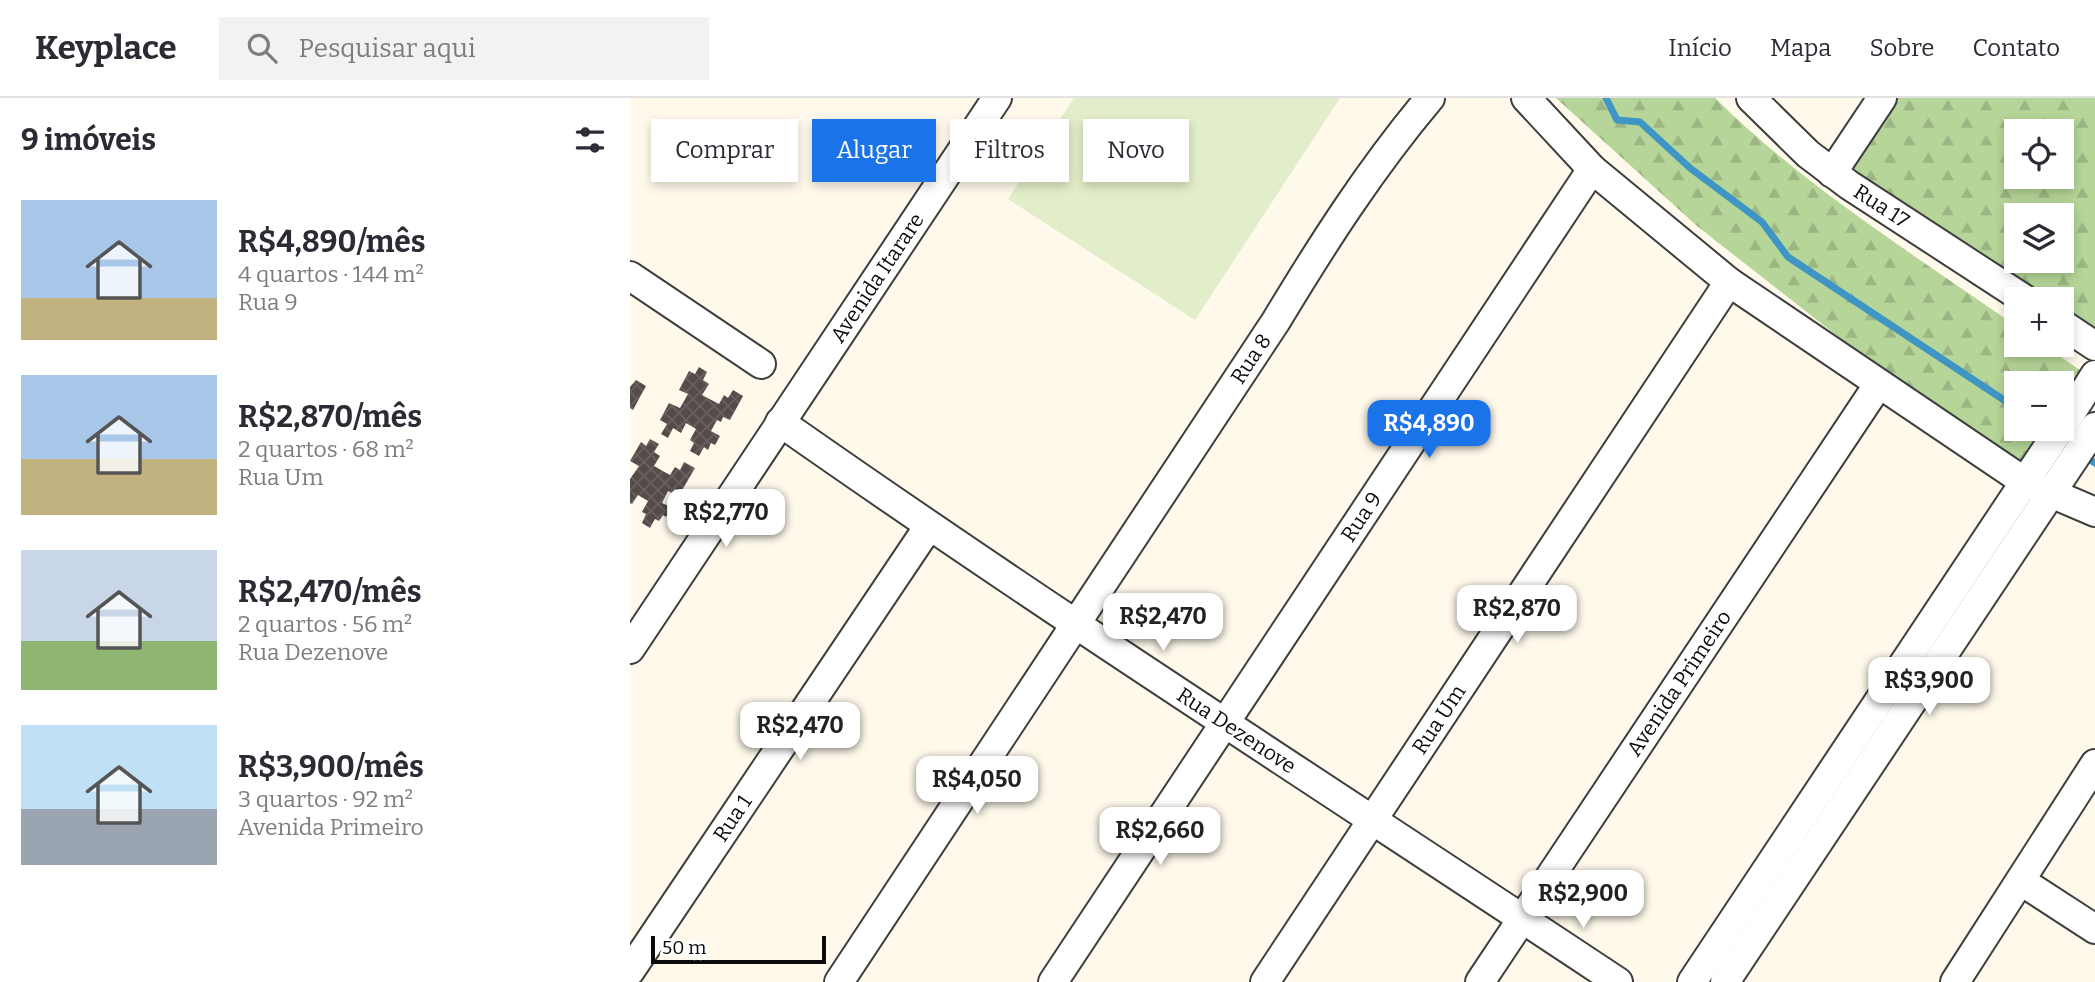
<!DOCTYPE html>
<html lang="pt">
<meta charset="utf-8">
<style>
:root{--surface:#fff;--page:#f2f2f3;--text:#2b2b33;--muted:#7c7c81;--line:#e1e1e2;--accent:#1a73e8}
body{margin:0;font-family:Bitter,serif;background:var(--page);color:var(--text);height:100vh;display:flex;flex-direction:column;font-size:26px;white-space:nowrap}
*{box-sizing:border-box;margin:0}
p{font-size:23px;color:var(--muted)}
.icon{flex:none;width:38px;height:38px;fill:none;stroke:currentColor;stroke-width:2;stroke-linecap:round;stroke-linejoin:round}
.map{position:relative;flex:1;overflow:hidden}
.sheet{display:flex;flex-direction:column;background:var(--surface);width:630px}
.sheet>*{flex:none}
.guide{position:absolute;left:21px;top:21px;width:665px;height:63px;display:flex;gap:14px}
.fabs{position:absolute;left:1374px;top:21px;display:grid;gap:14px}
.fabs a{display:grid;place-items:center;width:70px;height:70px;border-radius:0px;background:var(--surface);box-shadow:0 4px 10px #0003;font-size:35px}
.scale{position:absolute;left:21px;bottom:18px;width:175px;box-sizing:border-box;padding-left:7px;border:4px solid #0b0b0b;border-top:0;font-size:19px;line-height:24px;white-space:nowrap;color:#0b0b0b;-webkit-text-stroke:5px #fff;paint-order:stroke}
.price{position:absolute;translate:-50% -60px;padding:0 16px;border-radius:14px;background:#fff;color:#222;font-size:23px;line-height:46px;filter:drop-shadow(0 2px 4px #0008)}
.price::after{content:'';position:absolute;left:50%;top:42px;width:21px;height:16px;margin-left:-10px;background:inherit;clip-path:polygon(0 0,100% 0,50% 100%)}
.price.selected{background:var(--accent);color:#fff}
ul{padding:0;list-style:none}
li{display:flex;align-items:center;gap:21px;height:175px;padding:0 21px}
li span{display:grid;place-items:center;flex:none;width:196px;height:140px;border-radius:0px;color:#555}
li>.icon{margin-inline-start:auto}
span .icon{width:84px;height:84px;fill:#fffc;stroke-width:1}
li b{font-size:30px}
h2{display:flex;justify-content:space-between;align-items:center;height:84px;padding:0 21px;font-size:30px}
.pill{padding:0 24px;border-radius:0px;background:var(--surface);box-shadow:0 4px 10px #0003;font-size:24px;line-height:63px}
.pill.selected{background:var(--accent);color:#fff}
header{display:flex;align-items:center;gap:42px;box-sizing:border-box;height:98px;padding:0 35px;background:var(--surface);border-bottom:2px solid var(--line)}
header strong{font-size:33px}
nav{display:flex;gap:38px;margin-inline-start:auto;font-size:24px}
.search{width:490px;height:63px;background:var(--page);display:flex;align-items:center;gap:18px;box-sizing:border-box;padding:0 24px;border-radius:0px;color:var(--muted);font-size:26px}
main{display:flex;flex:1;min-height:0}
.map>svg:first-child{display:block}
.forest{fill:url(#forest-firs);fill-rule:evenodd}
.pitch{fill:#e2edc9}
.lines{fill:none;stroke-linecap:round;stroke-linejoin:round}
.stream{stroke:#3f96c4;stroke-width:7}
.building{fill:url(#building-cross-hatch)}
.minor-casing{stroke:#3e3e3e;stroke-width:32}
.minor{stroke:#fff;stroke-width:28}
.labels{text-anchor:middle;stroke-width:7;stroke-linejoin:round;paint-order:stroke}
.street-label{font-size:21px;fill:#0b0b0b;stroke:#fff}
</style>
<header>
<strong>Keyplace</strong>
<div class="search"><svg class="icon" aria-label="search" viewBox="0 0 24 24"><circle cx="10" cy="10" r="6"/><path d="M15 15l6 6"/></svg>Pesquisar aqui</div>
<nav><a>Início</a><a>Mapa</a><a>Sobre</a><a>Contato</a></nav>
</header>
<main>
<section class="sheet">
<h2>9 imóveis<svg class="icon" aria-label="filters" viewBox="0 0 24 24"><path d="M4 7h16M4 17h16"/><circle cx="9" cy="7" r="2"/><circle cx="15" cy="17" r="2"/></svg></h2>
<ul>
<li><span style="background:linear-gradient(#a9c7e8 70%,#c2b280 0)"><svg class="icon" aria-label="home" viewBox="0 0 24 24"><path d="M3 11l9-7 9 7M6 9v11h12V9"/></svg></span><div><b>R$4,890/mês</b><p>4 quartos · 144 m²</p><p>Rua 9</p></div></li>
<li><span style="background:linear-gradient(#a9c7e8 60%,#c2b280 0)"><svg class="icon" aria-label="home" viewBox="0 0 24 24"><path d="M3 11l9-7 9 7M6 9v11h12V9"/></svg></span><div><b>R$2,870/mês</b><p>2 quartos · 68 m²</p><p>Rua Um</p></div></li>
<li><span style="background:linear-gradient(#c9d6e8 65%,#8fb573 0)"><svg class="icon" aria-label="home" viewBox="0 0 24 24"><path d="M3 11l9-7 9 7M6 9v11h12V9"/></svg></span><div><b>R$2,470/mês</b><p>2 quartos · 56 m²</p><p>Rua Dezenove</p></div></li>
<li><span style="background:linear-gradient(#bfe0f5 60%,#9aa5b1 0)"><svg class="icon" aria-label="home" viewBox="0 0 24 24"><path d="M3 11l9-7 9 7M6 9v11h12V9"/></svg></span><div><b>R$3,900/mês</b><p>3 quartos · 92 m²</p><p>Avenida Primeiro</p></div></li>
</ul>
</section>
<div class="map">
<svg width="1465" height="884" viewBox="0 0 1465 884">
<defs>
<pattern id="forest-firs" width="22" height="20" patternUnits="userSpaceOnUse" patternTransform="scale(1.75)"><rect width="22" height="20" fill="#b6d598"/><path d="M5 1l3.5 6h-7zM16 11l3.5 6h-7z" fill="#9bb682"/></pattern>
<pattern id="building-cross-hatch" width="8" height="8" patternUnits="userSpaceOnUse" patternTransform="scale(1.75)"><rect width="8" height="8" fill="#534c49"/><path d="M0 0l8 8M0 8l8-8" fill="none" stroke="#67615f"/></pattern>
</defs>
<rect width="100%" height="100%" fill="#fef9eb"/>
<g class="forest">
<path d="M926,0H1085C1175,89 1283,156 1386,228V247H1413L1450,272L1432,304V285H1386V331H1415L1394,367L1261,280L1067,128Z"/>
<path d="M1252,0H1465V249L1432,227V201H1393L1202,75ZM1386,33H1432V79H1386ZM1386,117H1432V163H1386Z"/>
</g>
<polygon class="pitch" points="444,0 710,0 565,222 378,101"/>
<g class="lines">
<g class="stream">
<polyline points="976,0 987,22 1010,24 1060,70 1132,124 1158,159 1386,310"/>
<polyline points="1462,363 1465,365"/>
</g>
</g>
<g class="building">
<polygon points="69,269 77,274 73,282 79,286 72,297 89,306 94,297 98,300 103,292 113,298 100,322 93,319 91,324 87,322 81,333 90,338 85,347 81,345 78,352 74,349 69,358 60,353 64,345 60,342 66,331 56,325 51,335 43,330 38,340 31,336 37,326 30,322 39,305 50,310 58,296 49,292 59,273 65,276"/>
<polygon points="6,282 16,288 3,312 0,310 0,289"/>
<polygon points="20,341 29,346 24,354 30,358 24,368 40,377 45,369 50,372 54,364 65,370 51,394 45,391 42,395 38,393 32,405 41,409 36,419 33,417 29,423 25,421 20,430 12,425 16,416 12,414 18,403 8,397 2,406 0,405 0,381 9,368 0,363 11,344 16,348"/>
</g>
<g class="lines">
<g class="minor-casing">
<g id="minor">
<polyline points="896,0 962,71 1099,184 1395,384 1465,414"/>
<path id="s1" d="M1121,0L1178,56L1219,87L1394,201"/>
<polyline points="1202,75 1252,0"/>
<polyline points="0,178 131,266"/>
<polyline points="1432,226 1465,248"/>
<path id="s2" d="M150,324C425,517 708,698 988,884"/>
<polyline points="1432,329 1465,277"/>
<path id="s3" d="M0,551L367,0"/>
<polyline points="1391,783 1465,831"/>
<path id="s4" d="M0,873L299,428"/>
<path id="s5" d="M209,884L646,223C693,145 741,70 800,0"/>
<path id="s6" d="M423,884L962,71"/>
<path id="s7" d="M635,884L1099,184"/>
<path id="s8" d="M850,884L1248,287"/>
<polyline points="1062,884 1430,331"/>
<polyline points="1095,884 1465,329"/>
<polyline points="1325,884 1465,666"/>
</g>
</g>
<use href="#minor" class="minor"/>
</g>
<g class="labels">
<g class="street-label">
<text dy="7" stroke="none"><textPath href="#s1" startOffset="170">Rua 17</textPath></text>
<text dy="7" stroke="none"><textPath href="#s3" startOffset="446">Avenida Itarare</textPath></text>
<text dy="7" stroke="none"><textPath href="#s5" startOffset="747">Rua 8</textPath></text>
<text dy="7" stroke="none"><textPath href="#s6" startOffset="558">Rua 9</textPath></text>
<text dy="7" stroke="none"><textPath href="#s8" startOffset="359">Avenida Primeiro</textPath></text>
<text dy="7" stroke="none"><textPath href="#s7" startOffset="315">Rua Um</textPath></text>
<text dy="7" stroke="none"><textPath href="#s2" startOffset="551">Rua Dezenove</textPath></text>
<text dy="7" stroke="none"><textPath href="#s4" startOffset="184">Rua 1</textPath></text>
</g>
</g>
</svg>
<div class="fabs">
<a><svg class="icon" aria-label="locate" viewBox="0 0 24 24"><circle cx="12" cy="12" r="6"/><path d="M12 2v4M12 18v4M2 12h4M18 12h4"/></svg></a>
<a><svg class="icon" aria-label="layers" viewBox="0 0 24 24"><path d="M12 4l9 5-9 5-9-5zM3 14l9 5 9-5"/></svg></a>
<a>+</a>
<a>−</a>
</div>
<div class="scale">50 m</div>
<b class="price selected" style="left:799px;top:362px">R$4,890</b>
<b class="price" style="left:96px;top:451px">R$2,770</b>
<b class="price" style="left:887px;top:547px">R$2,870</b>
<b class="price" style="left:533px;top:555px">R$2,470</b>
<b class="price" style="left:1299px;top:619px">R$3,900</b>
<b class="price" style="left:170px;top:664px">R$2,470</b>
<b class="price" style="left:347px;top:718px">R$4,050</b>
<b class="price" style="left:530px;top:769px">R$2,660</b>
<b class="price" style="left:953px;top:832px">R$2,900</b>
<div class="guide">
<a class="pill">Comprar</a>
<a class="pill selected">Alugar</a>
<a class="pill">Filtros</a>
<a class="pill">Novo</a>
</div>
</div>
</main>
